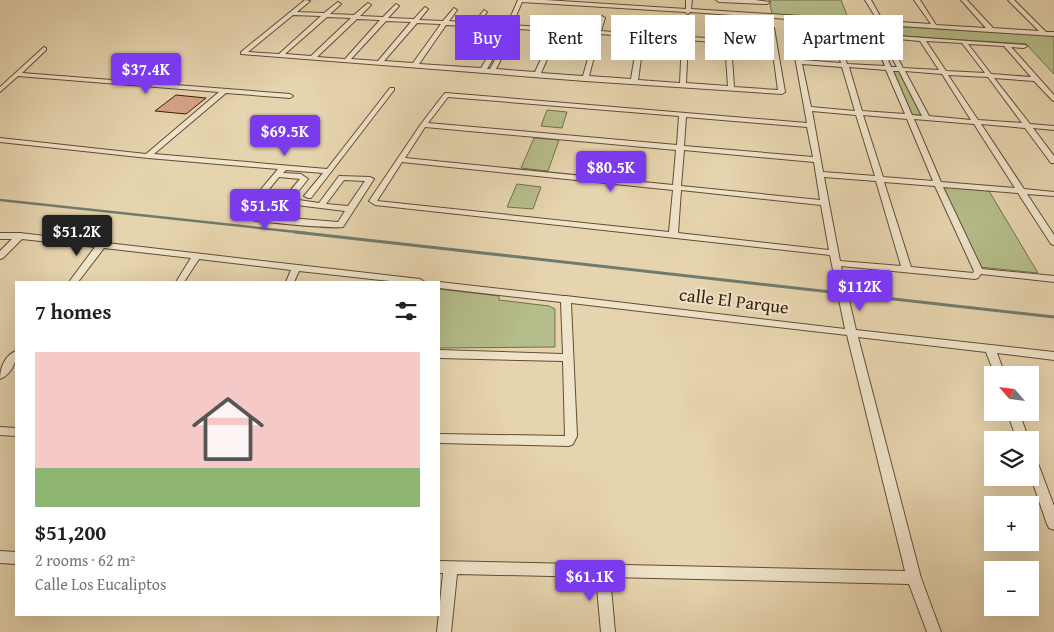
<!DOCTYPE html>
<meta charset="utf-8">
<style>
:root{--surface:#fff;--page:#f6f6f6;--text:#202124;--muted:#757577;--line:#e0e0e0;--accent:#7c3aed}
body{margin:0;font-family:"Gentium Book Plus",serif;background:var(--page);color:var(--text);height:100vh;display:flex;flex-direction:column;font-size:19px;white-space:nowrap}
*{box-sizing:border-box;margin:0}
p{font-size:16px;color:var(--muted)}
.icon{flex:none;width:28px;height:28px;fill:none;stroke:currentColor;stroke-width:2;stroke-linecap:round;stroke-linejoin:round}
.map{position:relative;flex:1;overflow:hidden}
.drawer{position:absolute;left:15px;top:281px;width:425px;height:335px;display:flex;flex-direction:column;background:var(--surface);border-radius:0px;box-shadow:0 5px 20px #0002}
.drawer>*{flex:none}
.top-card{position:absolute;left:455px;top:15px;width:475px;height:45px;display:flex;gap:10px}
.needle{width:32px;rotate:298deg}
.fabs{position:absolute;left:984px;top:366px;display:grid;gap:10px}
.fabs a{display:grid;place-items:center;width:55px;height:55px;border-radius:0px;background:var(--surface);box-shadow:0 5px 20px #0002;font-size:25px}
.price{position:absolute;translate:-50% -42px;padding:0 11px;border-radius:5px;background:var(--accent);color:#fff;font-size:16px;line-height:32px;filter:drop-shadow(0 1px 2px #0008)}
.price::after{content:'';position:absolute;left:50%;top:30px;width:15px;height:11px;margin-left:-8px;background:inherit;clip-path:polygon(0 0,100% 0,50% 100%)}
.price.active{background:#222;color:#fff}
ul{padding:0;list-style:none}
li{display:grid;align-content:center;gap:10px;height:265px;padding:0 20px}
li+li{border-top:1px solid var(--line)}
li span{display:grid;place-items:center;height:155px;border-radius:0px;color:#555}
li>.icon{margin-inline-start:auto}
span .icon{width:90px;height:90px;fill:#fffc;stroke-width:1}
li b{font-size:21px}
h2{display:flex;justify-content:space-between;align-items:center;height:60px;padding:0 20px;font-size:21px}
.pill{padding:0 18px;border-radius:0px;background:var(--surface);box-shadow:0 5px 20px #0002;font-size:18px;line-height:45px}
.pill.active{background:var(--accent);color:#fff}
.map>svg:first-child{display:block}
.green{fill:#b5bd8a;stroke:#766e4a}
.lines{fill:none;stroke-linecap:round;stroke-linejoin:round}
.stream-far1{stroke:#707b6d;stroke-width:2.5}
.stream{stroke:#707b6d;stroke-width:3}
.building{fill:#d6a386;stroke:#37200b}
.minor-casing{stroke:#634d34;stroke-width:2}
.minor{fill:#efe3ca;fill-rule:evenodd}
.labels{text-anchor:middle;stroke-width:4;stroke-linejoin:round;paint-order:stroke}
.street-label{font-size:18px;fill:#37200b;stroke:#efe3ca}
</style>
<div class="map">
<svg width="1054" height="632" viewBox="0 0 1054 632">
<rect width="100%" height="100%" fill="#e6d4ae"/>
<filter id="stains"><feTurbulence type="fractalNoise" baseFrequency=".004" numOctaves="4"/><feColorMatrix values="0 0 0 0 .2 0 0 0 0 .09 0 0 0 0 .02 0 0 0 .5 -.17"/></filter>
<radialGradient id="worn" r=".72"><stop offset=".6" stop-color="#630" stop-opacity="0"/><stop offset="1" stop-color="#630" stop-opacity=".3"/></radialGradient>
<g class="green">
<polygon points="769,0 841,0 849,20 772,14"/>
<polygon points="794,20 1054,36 1054,74 1026,44 795,29"/>
<polygon points="892,70 898,70 921,115 912,115"/>
<polygon points="547,110 567,112 562,128 541,126"/>
<polygon points="534,138 559,140 548,171 521,168"/>
<polygon points="517,184 541,187 533,209 507,207"/>
<polygon points="943,186 989,191 1038,273 979,267"/>
<polygon points="439,289 499,296 499,300 549,306 555,309 555,347 439,348"/>
</g>
<g class="lines">
<polyline class="stream-far1" points="0,200 306,233"/>
<polyline class="stream" points="295,232 1054,317"/>
</g>
<polygon class="building" points="176,95 206,98 186,114 155,111"/>
<g class="lines">
<g class="minor-casing">
<g id="minor">
<path d="M305,0L310,1L297,12L324,13L338,2L341,4L330,14L354,15L368,3L371,5L360,16L383,17L396,4L399,6L388,18L414,19L425,7L428,9L419,20L443,21L454,8L457,10L449,21L474,23L484,10L487,12L479,23L507,25L518,0H545L686,9V0H692L691,9L878,21L865,0H871L883,21L931,24L914,0H920L936,25L986,28L961,0H967L993,28L1039,31L1008,0H1014L1046,32H1054V36L794,19L796,29L1026,45L1027,46L1024,48L1011,47L1054,95V101L1052,100L1034,81L994,78L1030,124L1054,126V130L1033,128L1054,156V163H1051L1025,128L981,124L1024,189L1054,192V196L1027,194L1054,235V245L1051,244L1018,193L943,187L982,269L1054,276V282L981,274L978,278L975,279L841,266L856,330L1054,352V360L997,353L1005,375H995L986,352L858,337L921,578L941,632H927L909,584L610,577L615,632H601L596,577L457,574L451,632H437L443,573H439V561L905,571L847,335L571,303L577,436L573,444L569,446L439,443V434L565,436L563,361L439,358V350L563,354L561,302L439,288V282H437H439L564,296H566L845,329L830,255L375,205L369,201L421,124L444,94L446,93L807,123L788,19L690,12L688,14L685,12L522,2L512,25L596,31L599,18L602,16L605,18L601,31L639,34L641,20L644,18L647,20L645,34L683,36V23L686,21L689,23L688,37L725,39L724,25L727,23L730,25L731,40L771,42L769,29L774,28L785,92L782,94L585,81L241,54V52ZM293,15L321,16L279,54L248,52ZM327,17L351,18L311,56L285,54ZM357,19L380,20L345,59L317,57ZM386,21L411,22L378,61L351,59ZM417,23L441,24L413,63L384,61ZM446,25L505,28L481,68L419,64ZM510,29H512L490,69H487ZM517,29L554,31L535,72L496,69ZM559,32L595,34L583,76L541,73ZM796,32L833,34L841,63L802,60ZM600,34L638,37L631,79L589,76ZM838,35L873,37L885,66L847,64ZM644,37L682,40L680,83L638,80ZM879,38H881L897,67H891ZM887,38L920,41L939,70L903,68ZM688,40L725,43L728,86L686,83ZM926,41L962,43L985,73L946,71ZM731,43L772,46L778,90L734,87ZM968,44L1004,46L1031,77L991,74ZM802,64L842,67L855,111L811,107ZM849,67L886,70L905,114L862,111ZM893,71H899L922,116L912,115ZM905,71L942,74L971,120L929,116ZM948,75L988,77L1022,123L978,120ZM448,97L679,116L677,145L428,123ZM812,111L856,115L875,176L823,172ZM863,115L907,119L933,181L883,177ZM686,117L807,127L813,157L684,146ZM914,119L974,124L1015,188L941,182ZM425,127L676,150L673,185L405,158ZM684,150L814,162L820,200L681,186ZM402,162L673,190L669,232L377,201ZM824,177L876,181L901,266L840,261ZM884,182L935,186L974,271L973,273L911,267ZM681,190L821,205L829,250L678,233Z"/>
<polygon points="716,0 755,0 770,2 767,4 719,2"/>
<path d="M44,47L46,48V50L22,73L290,94L293,96L290,98L226,93L154,154L327,169L390,88H394V90L311,198H308L304,196L323,173L286,170L283,173L301,174L308,179L292,199L319,203L339,176L370,177L374,179L343,227C332,229 244,221 238,217L278,169L148,158L0,142V138L146,154L219,92L18,76L0,92V87ZM279,177L300,179L268,217L248,215ZM344,180L365,181L348,206L326,204ZM288,204L345,211L338,222L277,217Z"/>
<polygon points="0,233 20,233 420,279 425,282 399,282 299,271 294,282 286,282 291,270 199,259 184,282 176,282 191,258 104,248 78,282 69,282 95,247 22,239 3,258 0,259 0,251 12,239 0,239"/>
<path d="M16,351C17,362 11,375 0,379C0,368 5,355 16,351Z"/>
<polygon points="1007,412 1019,412 1029,440 1017,440"/>
<polygon points="0,427 16,428 16,436 0,435"/>
<polygon points="1030,453 1034,455 1036,458 1054,506 1054,530 1049,528 1047,524 1030,475"/>
<polygon points="0,551 16,552 16,564 0,563"/>
</g>
</g>
<use href="#minor" class="minor"/>
</g>
<g class="labels">
<g class="street-label">
<text transform="translate(734 301) rotate(7)" y="6">calle El Parque</text>
</g>
</g>
<rect width="100%" height="100%" filter="url(#stains)"/>
<rect width="100%" height="100%" fill="url(#worn)"/>
</svg>
<div class="fabs">
<a><svg class="needle" viewBox="-14 -14 28 28"><path d="M0-13l5 13h-10z" fill="#e53935"/><path d="M0 13l5-13h-10z" fill="#757577"/></svg></a>
<a><svg class="icon" aria-label="layers" viewBox="0 0 24 24"><path d="M12 4l9 5-9 5-9-5zM3 14l9 5 9-5"/></svg></a>
<a>+</a>
<a>−</a>
</div>
<b class="price" style="left:146px;top:95px">$37.4K</b>
<b class="price" style="left:285px;top:157px">$69.5K</b>
<b class="price" style="left:611px;top:193px">$80.5K</b>
<b class="price" style="left:265px;top:231px">$51.5K</b>
<b class="price active" style="left:77px;top:257px">$51.2K</b>
<b class="price" style="left:860px;top:312px">$112K</b>
<b class="price" style="left:590px;top:602px">$61.1K</b>
<div class="top-card">
<a class="pill active">Buy</a>
<a class="pill">Rent</a>
<a class="pill">Filters</a>
<a class="pill">New</a>
<a class="pill">Apartment</a>
</div>
<section class="drawer">
<h2>7 homes<svg class="icon" aria-label="filters" viewBox="0 0 24 24"><path d="M4 7h16M4 17h16"/><circle cx="9" cy="7" r="2"/><circle cx="15" cy="17" r="2"/></svg></h2>
<ul>
<li><span style="background:linear-gradient(#f6c9c9 75%,#8fb573 0)"><svg class="icon" aria-label="home" viewBox="0 0 24 24"><path d="M3 11l9-7 9 7M6 9v11h12V9"/></svg></span><div><b>$51,200</b><p>2 rooms · 62 m²</p><p>Calle Los Eucaliptos</p></div></li>
</ul>
</section>
</div>
